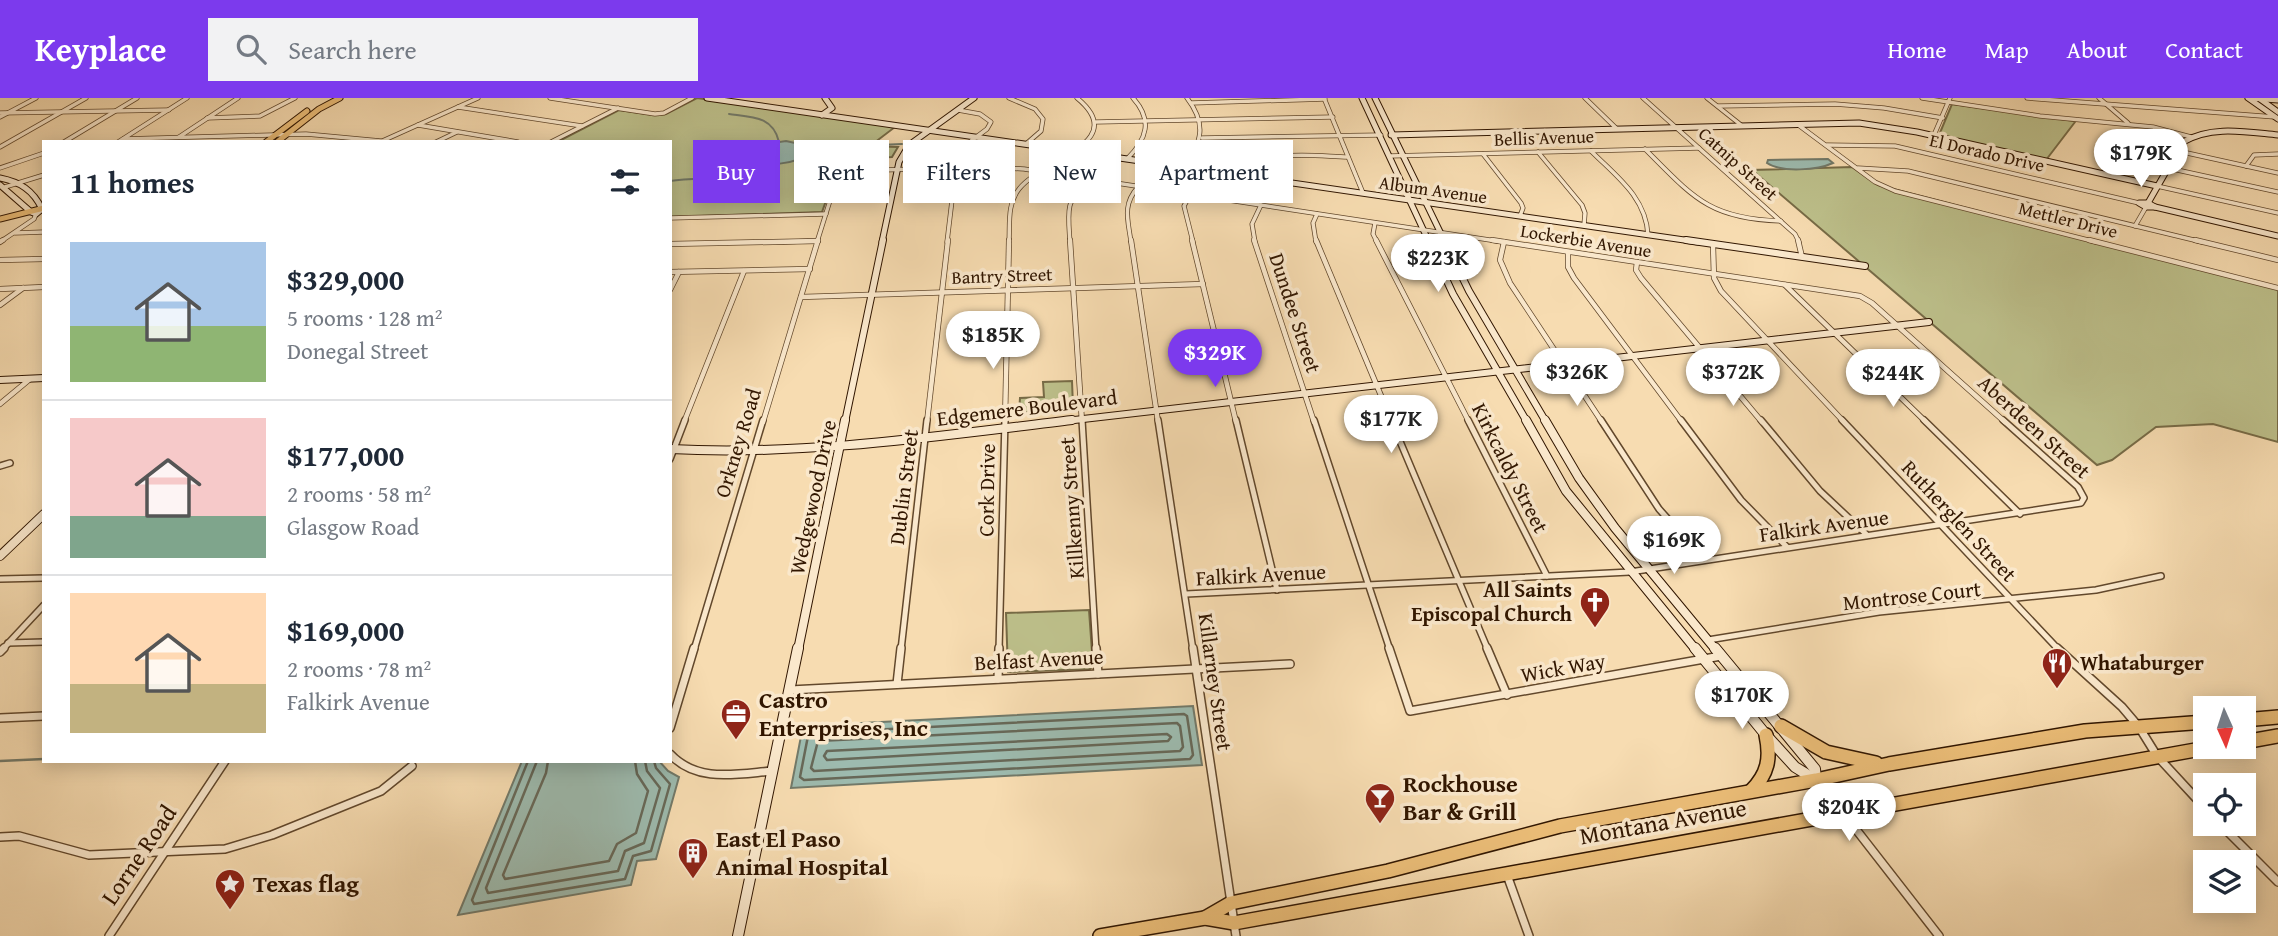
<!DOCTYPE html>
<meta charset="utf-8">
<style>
:root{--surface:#fff;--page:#f2f2f3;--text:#1f2937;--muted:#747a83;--line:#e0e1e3;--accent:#7c3aed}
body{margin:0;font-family:"Gentium Book Plus",serif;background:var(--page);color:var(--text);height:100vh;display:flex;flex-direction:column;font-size:26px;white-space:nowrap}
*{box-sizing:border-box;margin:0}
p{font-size:23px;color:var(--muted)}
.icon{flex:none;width:38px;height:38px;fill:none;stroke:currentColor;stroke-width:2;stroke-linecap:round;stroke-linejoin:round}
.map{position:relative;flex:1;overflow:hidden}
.side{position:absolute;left:42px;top:42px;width:630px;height:623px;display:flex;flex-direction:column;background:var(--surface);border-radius:0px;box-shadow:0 4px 18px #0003}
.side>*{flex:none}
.banner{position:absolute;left:693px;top:42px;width:665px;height:63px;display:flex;gap:14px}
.needle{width:46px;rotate:177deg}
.fabs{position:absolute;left:2193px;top:598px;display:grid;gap:14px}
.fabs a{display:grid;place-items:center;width:63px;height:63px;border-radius:0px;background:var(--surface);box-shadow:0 4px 18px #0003;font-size:35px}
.price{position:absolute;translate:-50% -60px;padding:0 16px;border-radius:24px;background:#fff;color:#222;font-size:23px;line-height:46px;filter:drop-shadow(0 2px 4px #0008)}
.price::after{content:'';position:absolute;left:50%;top:42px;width:21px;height:16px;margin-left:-10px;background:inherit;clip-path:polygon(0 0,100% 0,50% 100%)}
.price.selected{background:var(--accent);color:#fff}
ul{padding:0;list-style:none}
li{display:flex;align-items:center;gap:21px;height:175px;padding:0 28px}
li+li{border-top:2px solid var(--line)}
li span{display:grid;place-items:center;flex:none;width:196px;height:140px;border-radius:0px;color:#555}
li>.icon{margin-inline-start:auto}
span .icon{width:84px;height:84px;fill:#fffc;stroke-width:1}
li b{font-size:30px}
h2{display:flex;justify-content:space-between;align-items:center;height:84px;padding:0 28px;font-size:30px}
.chip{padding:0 24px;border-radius:0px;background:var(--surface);box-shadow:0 4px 18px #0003;font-size:24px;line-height:63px}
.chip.selected{background:var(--accent);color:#fff}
header{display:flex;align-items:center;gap:42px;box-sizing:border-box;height:98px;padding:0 35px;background:var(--accent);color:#fff}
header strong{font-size:33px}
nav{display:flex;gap:38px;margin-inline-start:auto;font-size:24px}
.search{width:490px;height:63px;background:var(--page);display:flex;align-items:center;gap:18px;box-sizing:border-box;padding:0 24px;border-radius:0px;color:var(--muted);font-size:26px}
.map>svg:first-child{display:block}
.green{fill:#bdc08b;stroke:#776b46;stroke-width:2}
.water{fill:#9dbbaf;stroke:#727969;stroke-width:2}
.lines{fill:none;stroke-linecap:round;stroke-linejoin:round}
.shore{stroke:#676858;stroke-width:2.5}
.stream-far1{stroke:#727969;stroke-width:2}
.stream{stroke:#727969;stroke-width:2.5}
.street-far3-casing{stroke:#62482c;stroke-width:5}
.street-far2-casing{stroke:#62482c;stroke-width:6}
.street-far1-casing{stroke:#62482c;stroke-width:8}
.street-casing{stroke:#62482c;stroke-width:10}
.secondary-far3-casing{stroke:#311600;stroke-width:7}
.secondary-far2-casing{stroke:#311600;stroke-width:8}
.secondary-far1-casing{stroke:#311600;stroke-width:10}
.secondary-casing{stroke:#311600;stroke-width:12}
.primary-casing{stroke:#311600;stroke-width:7}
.highway-casing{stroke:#311600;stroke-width:16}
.street-far3{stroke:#fae8cc;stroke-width:3.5}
.street-far2{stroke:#fae8cc;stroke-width:4.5}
.street-far1{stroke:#fae8cc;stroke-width:5}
.street{stroke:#fae8cc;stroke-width:7}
.secondary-far3{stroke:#fae8cc;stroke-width:5}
.secondary-far2{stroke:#fae8cc;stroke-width:6}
.secondary-far1{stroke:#fae8cc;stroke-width:8}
.secondary{stroke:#fae8cc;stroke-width:10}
.primary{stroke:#ecbe78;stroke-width:5}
.highway{stroke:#ecbe78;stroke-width:13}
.labels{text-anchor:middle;stroke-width:7;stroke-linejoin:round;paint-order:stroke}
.far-street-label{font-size:18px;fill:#311600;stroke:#fae8cc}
.street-label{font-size:21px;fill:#311600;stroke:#fae8cc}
.poi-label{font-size:21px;font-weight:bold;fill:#311600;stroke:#fae8cc;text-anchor:end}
.near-poi-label{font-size:24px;font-weight:bold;fill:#311600;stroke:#fae8cc;text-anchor:start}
.near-street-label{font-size:24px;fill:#311600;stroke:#fae8cc}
</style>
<header>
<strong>Keyplace</strong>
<div class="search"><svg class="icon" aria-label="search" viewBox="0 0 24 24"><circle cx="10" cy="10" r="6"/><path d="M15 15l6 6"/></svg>Search here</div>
<nav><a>Home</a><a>Map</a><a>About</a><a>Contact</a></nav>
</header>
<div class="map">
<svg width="2278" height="838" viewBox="0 0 2278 838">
<rect width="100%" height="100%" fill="#f7dcb1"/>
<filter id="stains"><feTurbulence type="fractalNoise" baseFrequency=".00286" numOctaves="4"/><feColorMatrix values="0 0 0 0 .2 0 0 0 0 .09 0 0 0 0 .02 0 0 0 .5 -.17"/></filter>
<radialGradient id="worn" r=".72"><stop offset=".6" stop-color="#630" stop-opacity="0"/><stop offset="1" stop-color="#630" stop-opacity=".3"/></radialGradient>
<g class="green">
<polygon points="697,0 895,29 870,48 898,49 892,59 870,60 868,70 837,72 822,114 670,119 670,44 557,44 619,12 654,17 666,16"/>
<polygon points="1952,6 2075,23 2075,24 2046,62 1939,37"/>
<polygon points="1852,69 1878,87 2278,191 2278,344 2213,326 2156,329 2112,362 2097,367 1752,72"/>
<polygon points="1072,283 1073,309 1019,315 1020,300 1044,299 1043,284"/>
<polygon points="1089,512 1093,568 1090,571 1008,574 1006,515"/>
</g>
<g class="water">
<path d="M786,43L809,48V55C794,67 766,70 750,59V55L766,46Z"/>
<path d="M1828,61L1833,65C1818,72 1782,75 1767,65L1768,62Z"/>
<polygon points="1193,608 1202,667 791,690 803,628"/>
<polygon points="522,663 659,663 668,673 679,679 656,761 637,763 631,787 458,817"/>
</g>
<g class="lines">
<g class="shore">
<polygon points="1184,616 1187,618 1193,657 1190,661 804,682 800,679 808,638 811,635"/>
<polygon points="1177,625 1180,628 1183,649 1180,653 814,673 811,670 818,643"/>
<polygon points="1167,636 1171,639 1168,643 827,662 824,658 827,653"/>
<polyline points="528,663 472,802 474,806 625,781 633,758 651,753 670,686 656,670 654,663"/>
<polyline points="537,663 486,790 488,795 618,773 625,753 644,745 660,690 647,673 645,663"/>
<polyline points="548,663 546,675 503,777 505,781 609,763 617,746 636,735 648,693 637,676 635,663"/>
</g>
<g class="stream-far1">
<path d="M729,16C752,19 773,18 779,44"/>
<polyline points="810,50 902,46"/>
<path d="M670,83C704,78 746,86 775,66"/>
</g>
<polyline class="stream" points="0,663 44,661"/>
<g class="street-far3-casing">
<g id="street-far3">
<polyline points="550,0 655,16 664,15 692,0"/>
<polyline points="1009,0 1035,11 1043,21 1041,33 1026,46"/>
<polyline points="1324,0 1363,95"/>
<polyline points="1585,0 1617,31"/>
<polyline points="1643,0 1795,136 1799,144"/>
<polyline points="1707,0 1741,27"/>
<polyline points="1922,0 2040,18 2153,29 2191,39"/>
<polyline points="2027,0 2275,19"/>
<polyline points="2099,0 2128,25"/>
<polyline points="1191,5 1325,1"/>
<polyline points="1718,8 1835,6 1884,10 1943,20"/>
<polyline points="458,9 582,28"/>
<polyline points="958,12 980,16 991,24 987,31 963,49"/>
<polyline points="0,15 169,12"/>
<polyline points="0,19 36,0"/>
<polyline points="207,20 260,18 295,0"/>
<polyline points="1096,24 1333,19"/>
<polyline points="1797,26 1875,84 1895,93 2096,144"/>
<polyline points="418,27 518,44"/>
<polyline points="1934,37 1950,0"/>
<polyline points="179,39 238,0"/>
<polyline points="1202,40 1381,37"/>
<polyline points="123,41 306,36 381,43"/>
<polyline points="64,44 137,0"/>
<polyline points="118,44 187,0"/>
<polyline points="380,44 478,0"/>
<polyline points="436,44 457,34"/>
<polyline points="551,44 618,10"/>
<polyline points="1827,47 1895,48 2139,105"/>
<polyline points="0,49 86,0"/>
<path d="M1645,51C1693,99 1709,121 1781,123"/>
<path d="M1591,53C1616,78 1646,99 1648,137"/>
<polyline points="2178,53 2278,75"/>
<polyline points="1538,54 1582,107 1585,115 1584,127"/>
<polyline points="1483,56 1521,105 1523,110 1520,118"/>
<polyline points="1389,58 1699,50"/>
<path d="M1127,61C1147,41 1153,22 1133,0"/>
<polyline points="2246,68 2254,57 2278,56"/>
<path d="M1184,69C1202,44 1207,26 1187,0"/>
<polyline points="0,70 44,55"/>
<polyline points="1858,70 1908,73 2202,144"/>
<polyline points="2168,70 2278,94"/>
<path d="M1236,77C1264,50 1312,58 1348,59"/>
<polyline points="2157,88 2278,115"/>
<polyline points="5,89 44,77"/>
<polyline points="1190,97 1184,108 1193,144"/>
<polyline points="670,120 826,116"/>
<polyline points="1375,125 1373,136 1377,144"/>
<polyline points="2135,128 2146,109"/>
<polyline points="15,135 44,134"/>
<polyline points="0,144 34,121 36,116"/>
<polyline points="777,144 818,143"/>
<polyline points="817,144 838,77 848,73 986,69 1024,71 1503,144"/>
<polyline points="947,144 956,69"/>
<path d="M1009,144C1010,126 1007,106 1019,91C1041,62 1132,45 1077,0"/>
<path d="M1070,144C1068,115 1065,104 1086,81"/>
<path d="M1131,144C1128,122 1122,107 1138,89"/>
<polyline points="1255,144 1252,126 1261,107"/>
<polyline points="1316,144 1313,125 1317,116"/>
</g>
</g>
<g class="street-far2-casing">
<g id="street-far2">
<polyline points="1070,142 1082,324"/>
<polyline points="1131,142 1158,324"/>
<polyline points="1192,142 1236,324"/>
<polyline points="1254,142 1314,324"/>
<polyline points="1316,142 1392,324"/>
<polyline points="1376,142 1469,324"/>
<polyline points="1492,142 1860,198 1872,205 2005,324"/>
<polyline points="1798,142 1802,159"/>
<polyline points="2089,142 2278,190"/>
<polyline points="2195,142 2278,162"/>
<polyline points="0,144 3,142"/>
<polyline points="1504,144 1500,162 1510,185 1602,324"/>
<polyline points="670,146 818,143"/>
<polyline points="1713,147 1714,180 1721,193 1844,324"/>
<polyline points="1568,154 1568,169 1574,180 1682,324"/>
<polyline points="0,162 44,161"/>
<polyline points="1637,164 1636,172 1641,180 1762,324"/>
<polyline points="670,174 810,171"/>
<polyline points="1785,187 1926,324"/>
<polyline points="0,191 44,189"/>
<polyline points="670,192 679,174"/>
<polyline points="801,199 1203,186"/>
<polyline points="0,207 23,190"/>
<polyline points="0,306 30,281"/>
<polyline points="684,324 744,173"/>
<polyline points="763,324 818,142"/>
<polyline points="927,324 948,142"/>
<polyline points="1005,324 1009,142"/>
</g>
</g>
<g class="street-far1-casing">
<g id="street-far1">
<polyline points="1082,322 1096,552"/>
<polyline points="1158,322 1193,552"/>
<polyline points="1236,322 1277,492"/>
<polyline points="1314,322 1390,552"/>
<polyline points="1391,322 1488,552"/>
<polyline points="1468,322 1547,478"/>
<polyline points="1601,322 1659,411 1704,461"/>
<polyline points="1681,322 1741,402 1787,449"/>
<polyline points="1761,322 1820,393 1867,437"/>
<polyline points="1842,322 2059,552"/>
<polyline points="1924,322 2020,416"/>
<polyline points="670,361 685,322"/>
<polyline points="0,368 10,365"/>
<polyline points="0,481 44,480"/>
<polyline points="1186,496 1630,474 2081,405 2084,400 2078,389 2003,322"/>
<polyline points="1708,542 1879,514 2096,492 2161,478"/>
<polyline points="8,545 44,544"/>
<polyline points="2,552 44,507"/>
<polyline points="694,552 763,322"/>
<polyline points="901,552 927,322"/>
<polyline points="999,552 1005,322"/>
</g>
</g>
<g class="street-casing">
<g id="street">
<polyline points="1096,550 1098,576"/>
<polyline points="1193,550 1236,838"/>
<polyline points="1389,550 1410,613 1721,558"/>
<polyline points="1487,550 1507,597"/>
<polyline points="2057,550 2122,609 2139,629 2157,658 2205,710"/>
<polyline points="0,554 4,550"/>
<polyline points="998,581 999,550"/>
<polyline points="897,586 901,550"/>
<polyline points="790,592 1290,566"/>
<polyline points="0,620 44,618"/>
<polyline points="670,630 694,550"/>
<path d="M670,656C697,685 736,676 772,673"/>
<polyline points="1844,716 1939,838"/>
<polyline points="2220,726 2278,784"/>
<polyline points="0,739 19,738 89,757 225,751 272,737 381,693 412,668"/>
<polyline points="1507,777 1529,838"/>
<polyline points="109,838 225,663"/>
</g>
</g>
<g class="secondary-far3-casing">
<g id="secondary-far3">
<polyline points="707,0 1698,144"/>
<polyline points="1362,0 1429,144"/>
<polyline points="1375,0 1445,144"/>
<polyline points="2248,0 2278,21"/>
<polyline points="2250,0 2278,2"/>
<polyline points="2260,1 2278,14"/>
<polyline points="822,17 832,10 825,0"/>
<polyline points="1391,37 1859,25 1917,34 2157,88"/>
<path d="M0,80C20,84 33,92 42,111L36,116L31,114L0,87"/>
<polygon points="2139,105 2148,105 2155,109 2146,109"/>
<path d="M2148,105L2183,44C2212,27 2246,34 2278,37"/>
<polyline points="2155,109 2278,138"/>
<polyline points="882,144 899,64 909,47 974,0"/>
</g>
</g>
<g class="secondary-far2-casing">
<g id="secondary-far2">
<polyline points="1428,142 1453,196 1527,324"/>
<polyline points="1444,142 1469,193 1546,324"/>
<polyline points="1686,142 1865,168"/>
<polyline points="0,282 44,280"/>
<polyline points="845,324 883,142"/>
<polyline points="1057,324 1929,224"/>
</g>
</g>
<g class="secondary-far1-casing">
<g id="secondary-far1">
<polyline points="1526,322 1566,393 1696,552"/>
<polyline points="1545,322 1579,380 1615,430 1716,552"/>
<path d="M670,351C805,358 938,338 1072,322"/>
<polyline points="0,458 44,416"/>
<polyline points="798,552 845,322"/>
</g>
</g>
<g class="secondary-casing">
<g id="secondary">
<polyline points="1695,550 1766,637 1795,669 1816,682 1843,715"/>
<polyline points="1715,550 1815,671 1816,682"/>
<polyline points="738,838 798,550"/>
</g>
</g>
<g class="primary-casing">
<g id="primary">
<polyline points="266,44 307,13"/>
<polyline points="277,44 319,11 340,0"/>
<polyline points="0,121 44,110"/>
</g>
</g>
<g class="highway-casing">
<g id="highway">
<polyline points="2244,622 2278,619"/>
<polyline points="1781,628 1826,654 1876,665"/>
<polyline points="2244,644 2278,638"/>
<path d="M1751,693C1768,676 1771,660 1766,637"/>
<polyline points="1205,820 1231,805 1388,773 1560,728 1816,682 1889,666 2085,633 2205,624"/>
<polyline points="1100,838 1205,820 1234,825 2212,649"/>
</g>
</g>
<use href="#street-far3" class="street-far3"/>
<use href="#street-far2" class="street-far2"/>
<use href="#street-far1" class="street-far1"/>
<use href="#street" class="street"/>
<use href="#secondary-far3" class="secondary-far3"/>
<use href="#secondary-far2" class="secondary-far2"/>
<use href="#secondary-far1" class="secondary-far1"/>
<use href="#secondary" class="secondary"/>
<use href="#primary" class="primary"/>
<use href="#highway" class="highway"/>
</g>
<defs>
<g id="church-pin" transform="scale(1.575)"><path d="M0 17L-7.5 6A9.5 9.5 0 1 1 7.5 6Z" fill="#8f2418" stroke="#fae8cc"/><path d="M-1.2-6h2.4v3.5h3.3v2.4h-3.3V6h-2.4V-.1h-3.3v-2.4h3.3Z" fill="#fff"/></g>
<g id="restaurant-pin" transform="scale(1.575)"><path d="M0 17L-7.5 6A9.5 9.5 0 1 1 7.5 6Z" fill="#8f2418" stroke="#fae8cc"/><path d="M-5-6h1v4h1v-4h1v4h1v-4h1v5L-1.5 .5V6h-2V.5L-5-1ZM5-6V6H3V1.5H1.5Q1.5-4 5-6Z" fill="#fff"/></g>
<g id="office-pin" transform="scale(1.575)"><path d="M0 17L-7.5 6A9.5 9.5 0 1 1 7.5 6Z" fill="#8f2418" stroke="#fae8cc"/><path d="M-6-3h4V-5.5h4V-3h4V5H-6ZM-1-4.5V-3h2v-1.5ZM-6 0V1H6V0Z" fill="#fff"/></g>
<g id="bar-pin" transform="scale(1.575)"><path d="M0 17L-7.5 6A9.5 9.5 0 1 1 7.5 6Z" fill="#8f2418" stroke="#fae8cc"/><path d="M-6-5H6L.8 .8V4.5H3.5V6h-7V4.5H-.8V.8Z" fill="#fff"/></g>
<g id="building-pin" transform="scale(1.575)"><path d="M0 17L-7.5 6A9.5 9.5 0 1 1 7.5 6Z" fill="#8f2418" stroke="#fae8cc"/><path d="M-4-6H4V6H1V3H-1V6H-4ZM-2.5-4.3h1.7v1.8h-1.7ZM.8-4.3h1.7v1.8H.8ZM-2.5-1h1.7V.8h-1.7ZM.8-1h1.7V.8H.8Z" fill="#fff"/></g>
<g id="sight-pin" transform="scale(1.575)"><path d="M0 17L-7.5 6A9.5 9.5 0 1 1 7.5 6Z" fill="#8f2418" stroke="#fae8cc"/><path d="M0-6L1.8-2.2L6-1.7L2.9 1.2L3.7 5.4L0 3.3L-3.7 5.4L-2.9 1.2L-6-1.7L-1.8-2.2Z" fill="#fff"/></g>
</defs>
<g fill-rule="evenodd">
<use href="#church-pin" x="1595" y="504"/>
<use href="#restaurant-pin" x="2057" y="565"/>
<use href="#office-pin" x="736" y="616"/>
<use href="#bar-pin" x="1380" y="700"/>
<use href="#building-pin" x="693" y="755"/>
<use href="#sight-pin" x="230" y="786"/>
</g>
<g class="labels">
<g class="far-street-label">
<text transform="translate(1544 40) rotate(-2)" y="6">Bellis Avenue</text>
<text transform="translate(1987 55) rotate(13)" y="6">El Dorado Drive</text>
<text transform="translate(1738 66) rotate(42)" y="6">Catnip Street</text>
<text transform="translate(1433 92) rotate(8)" y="6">Album Avenue</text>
<text transform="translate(2068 122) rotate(14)" y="6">Mettler Drive</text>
<text transform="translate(1586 143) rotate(9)" y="6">Lockerbie Avenue</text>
<text transform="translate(1002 178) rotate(-2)" y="6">Bantry Street</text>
</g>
<g class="street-label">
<text transform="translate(1295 215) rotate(72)" y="7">Dundee Street</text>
<text transform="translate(1027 310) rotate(-7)" y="7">Edgemere Boulevard</text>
<text transform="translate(2034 329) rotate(42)" y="7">Aberdeen Street</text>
<text transform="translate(738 345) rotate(-73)" y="7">Orkney Road</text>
<text transform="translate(1510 370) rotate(63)" y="7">Kirkcaldy Street</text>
<text transform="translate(904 389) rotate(-83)" y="7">Dublin Street</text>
<text transform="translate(987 392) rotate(-89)" y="7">Cork Drive</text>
<text transform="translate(813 399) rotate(-78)" y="7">Wedgewood Drive</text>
<text transform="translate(1072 410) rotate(-94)" y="7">Killkenny Street</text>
<text transform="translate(1959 423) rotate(47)" y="7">Rutherglen Street</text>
<text transform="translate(1824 428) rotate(-8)" y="7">Falkirk Avenue</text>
<text transform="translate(1261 477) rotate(-3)" y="7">Falkirk Avenue</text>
<text transform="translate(1912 498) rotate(-6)" y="7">Montrose Court</text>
<text transform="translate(1039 562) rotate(-3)" y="7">Belfast Avenue</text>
<text transform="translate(1563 570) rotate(-10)" y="7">Wick Way</text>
<text transform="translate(1215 584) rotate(82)" y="7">Killarney Street</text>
</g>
<g class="poi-label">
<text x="1572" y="499">All Saints<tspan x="1572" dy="24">Episcopal Church</tspan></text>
<text x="2080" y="572" text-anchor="start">Whataburger</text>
</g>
<g class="near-poi-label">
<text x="759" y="610">Castro<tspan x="759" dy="28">Enterprises, Inc</tspan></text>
<text x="1403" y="694">Rockhouse<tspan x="1403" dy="28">Bar &amp; Grill</tspan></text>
<text x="716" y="749">East El Paso<tspan x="716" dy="28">Animal Hospital</tspan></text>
<text x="253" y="794">Texas flag</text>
</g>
<g class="near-street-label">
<text transform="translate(1663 724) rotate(-10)" y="8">Montana Avenue</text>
<text transform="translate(139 757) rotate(-56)" y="8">Lorne Road</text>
</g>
</g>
<rect width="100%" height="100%" filter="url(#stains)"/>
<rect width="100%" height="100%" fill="url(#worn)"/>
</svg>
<div class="fabs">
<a><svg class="needle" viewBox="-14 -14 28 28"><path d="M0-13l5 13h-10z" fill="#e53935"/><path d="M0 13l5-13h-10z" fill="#747a83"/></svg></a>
<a><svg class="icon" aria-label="locate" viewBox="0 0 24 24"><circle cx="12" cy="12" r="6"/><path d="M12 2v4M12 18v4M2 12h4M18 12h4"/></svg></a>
<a><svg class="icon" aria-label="layers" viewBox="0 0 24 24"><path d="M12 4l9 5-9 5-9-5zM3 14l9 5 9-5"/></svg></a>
</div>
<b class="price" style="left:2141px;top:91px">$179K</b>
<b class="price" style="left:1438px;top:196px">$223K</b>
<b class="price" style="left:993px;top:273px">$185K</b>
<b class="price selected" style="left:1215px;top:291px">$329K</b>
<b class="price" style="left:1577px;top:310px">$326K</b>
<b class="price" style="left:1733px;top:310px">$372K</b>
<b class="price" style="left:1893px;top:311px">$244K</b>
<b class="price" style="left:1391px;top:357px">$177K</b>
<b class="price" style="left:1674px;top:478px">$169K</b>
<b class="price" style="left:1742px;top:633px">$170K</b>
<b class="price" style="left:1849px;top:745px">$204K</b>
<div class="banner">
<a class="chip selected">Buy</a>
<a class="chip">Rent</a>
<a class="chip">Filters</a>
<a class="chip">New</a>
<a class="chip">Apartment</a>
</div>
<section class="side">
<h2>11 homes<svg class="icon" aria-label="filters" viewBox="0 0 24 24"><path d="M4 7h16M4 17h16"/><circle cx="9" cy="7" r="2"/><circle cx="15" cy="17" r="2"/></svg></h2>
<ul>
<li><span style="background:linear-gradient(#a9c7e8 60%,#8fb573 0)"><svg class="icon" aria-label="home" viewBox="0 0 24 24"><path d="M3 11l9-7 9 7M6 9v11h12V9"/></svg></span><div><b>$329,000</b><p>5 rooms · 128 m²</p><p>Donegal Street</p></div></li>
<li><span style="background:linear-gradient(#f6c9c9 70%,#7fa58c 0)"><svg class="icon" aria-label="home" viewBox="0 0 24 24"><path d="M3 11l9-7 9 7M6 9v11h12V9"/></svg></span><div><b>$177,000</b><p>2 rooms · 58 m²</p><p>Glasgow Road</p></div></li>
<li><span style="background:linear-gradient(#ffd9b3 65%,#c2b280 0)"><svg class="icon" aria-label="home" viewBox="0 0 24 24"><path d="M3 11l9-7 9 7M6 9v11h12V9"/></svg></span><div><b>$169,000</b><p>2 rooms · 78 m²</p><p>Falkirk Avenue</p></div></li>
</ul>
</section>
</div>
